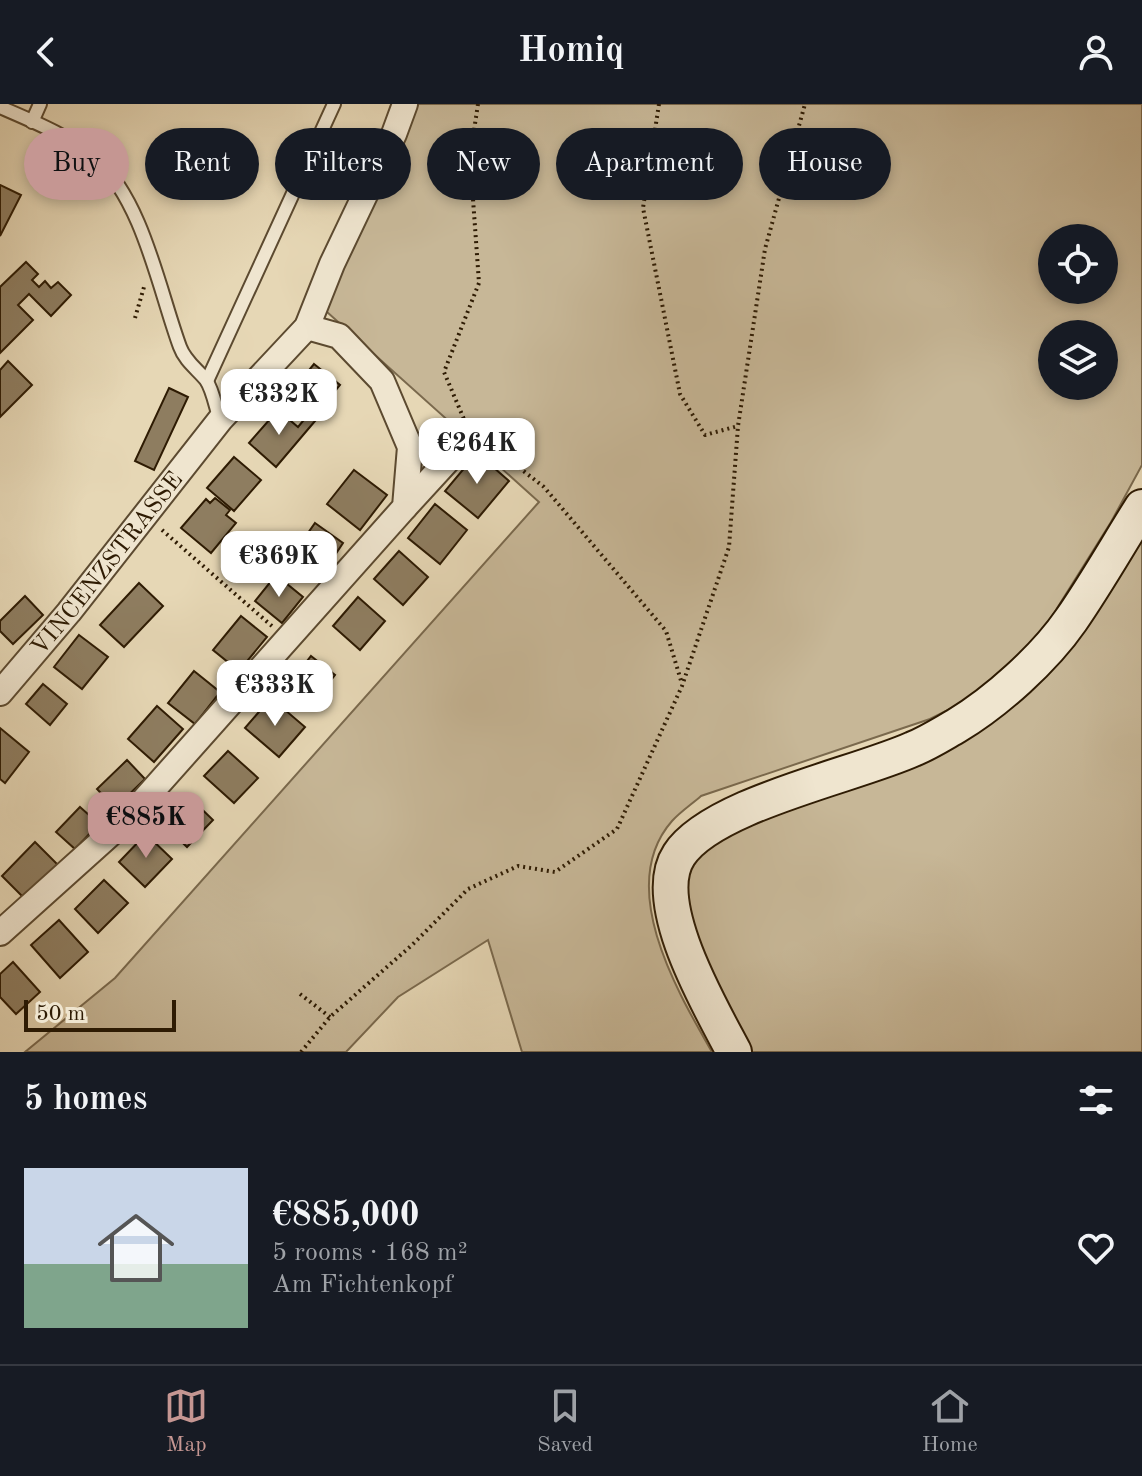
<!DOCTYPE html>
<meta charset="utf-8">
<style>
:root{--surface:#171b24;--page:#20242c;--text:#f1f3f6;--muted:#9ea1a6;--line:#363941;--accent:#c59692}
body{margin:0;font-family:"Old Standard TT",serif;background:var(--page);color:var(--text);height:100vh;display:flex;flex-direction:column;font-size:30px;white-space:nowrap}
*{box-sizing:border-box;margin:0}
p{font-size:26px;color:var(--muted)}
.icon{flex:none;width:44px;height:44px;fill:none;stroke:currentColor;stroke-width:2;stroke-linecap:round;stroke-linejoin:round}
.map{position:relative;height:948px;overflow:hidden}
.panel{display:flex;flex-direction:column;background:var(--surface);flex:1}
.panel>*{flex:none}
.hud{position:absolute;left:24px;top:24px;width:1094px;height:72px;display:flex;gap:16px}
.buttons{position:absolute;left:1038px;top:120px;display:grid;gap:16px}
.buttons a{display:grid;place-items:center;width:80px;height:80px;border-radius:50%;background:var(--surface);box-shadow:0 4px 12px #0003;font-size:40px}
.scale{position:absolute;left:24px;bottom:20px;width:152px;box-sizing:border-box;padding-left:8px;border:4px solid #2e1b03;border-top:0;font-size:22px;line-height:28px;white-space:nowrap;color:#2e1b03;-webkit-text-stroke:6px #efe5cf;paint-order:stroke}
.price{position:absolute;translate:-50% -68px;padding:0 18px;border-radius:16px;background:#fff;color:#222;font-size:26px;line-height:52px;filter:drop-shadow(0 2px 4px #0008)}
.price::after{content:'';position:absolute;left:50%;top:48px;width:24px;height:18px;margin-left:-12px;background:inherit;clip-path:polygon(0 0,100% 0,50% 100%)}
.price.on{background:var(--accent);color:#111}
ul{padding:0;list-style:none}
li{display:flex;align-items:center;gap:24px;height:200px;padding:0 24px}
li+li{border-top:2px solid var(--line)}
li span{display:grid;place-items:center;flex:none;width:224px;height:160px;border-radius:0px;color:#555}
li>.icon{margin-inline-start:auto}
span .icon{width:96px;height:96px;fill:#fffc;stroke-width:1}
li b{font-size:34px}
h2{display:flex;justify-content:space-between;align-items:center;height:96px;padding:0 24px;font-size:34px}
.tag{padding:0 28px;border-radius:36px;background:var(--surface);box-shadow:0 4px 12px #0003;font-size:28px;line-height:72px}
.tag.on{background:var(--accent);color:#111}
header{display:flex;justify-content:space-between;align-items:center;height:104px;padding:0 24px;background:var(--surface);font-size:36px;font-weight:800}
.menu{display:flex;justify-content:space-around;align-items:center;height:112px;border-top:2px solid var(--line);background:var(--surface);font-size:22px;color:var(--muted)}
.menu a{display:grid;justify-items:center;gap:4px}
.menu .on{color:var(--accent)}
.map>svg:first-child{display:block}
.green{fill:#c7b797;stroke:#7a694d;stroke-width:2;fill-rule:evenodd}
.building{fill:#8e7d60;stroke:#2e1b03;stroke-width:2}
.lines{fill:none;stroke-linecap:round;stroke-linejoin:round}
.lane-casing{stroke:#5c4a30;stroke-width:16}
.street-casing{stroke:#5c4a30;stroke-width:28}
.secondary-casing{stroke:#2e1b03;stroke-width:38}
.path{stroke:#2e1b03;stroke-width:4;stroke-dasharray:2 4;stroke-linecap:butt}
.lane{stroke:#efe5cf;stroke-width:12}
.street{stroke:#efe5cf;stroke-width:24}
.secondary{stroke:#efe5cf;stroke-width:34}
.labels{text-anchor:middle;stroke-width:6;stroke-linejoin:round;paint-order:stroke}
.street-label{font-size:24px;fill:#2e1b03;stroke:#efe5cf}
</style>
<header><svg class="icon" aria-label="back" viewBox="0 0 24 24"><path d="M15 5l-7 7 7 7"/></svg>Homiq<svg class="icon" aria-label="person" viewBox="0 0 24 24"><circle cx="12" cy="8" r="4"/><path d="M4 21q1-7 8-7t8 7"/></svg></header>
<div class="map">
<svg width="1142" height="948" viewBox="0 0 1142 948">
<rect width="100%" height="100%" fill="#e6d7b5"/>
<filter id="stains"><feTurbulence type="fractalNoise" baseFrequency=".0025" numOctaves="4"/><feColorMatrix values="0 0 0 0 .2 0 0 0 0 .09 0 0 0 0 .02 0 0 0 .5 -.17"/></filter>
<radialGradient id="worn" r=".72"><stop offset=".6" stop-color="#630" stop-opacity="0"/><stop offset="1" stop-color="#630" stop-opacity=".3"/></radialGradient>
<g class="green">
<path d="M418,0H1142V361L1111,418L1034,541L982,589L930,615L701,692C692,700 680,708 672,717C615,782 677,887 712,948H522L488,836L398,893L346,948H25L115,874L539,398L317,199ZM1052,134H1104V186H1052ZM1052,230H1104V282H1052Z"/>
<polygon points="1142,435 1142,948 742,948 708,884 680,783 709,732 940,643 1095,510"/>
</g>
<g class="building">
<polygon points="0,81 21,91 0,132"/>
<polygon points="26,158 38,170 32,176 39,183 45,177 51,184 58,178 71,191 51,212 29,190 18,201 33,216 0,249 0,183"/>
<polygon points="8,257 32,281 0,313 0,266"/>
<polygon points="314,260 340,281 314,313 288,292"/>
<polygon points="169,284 188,293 154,366 135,357"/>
<polygon points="278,306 298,323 308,311 315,317 276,363 249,339"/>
<polygon points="477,349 509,377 478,414 445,387"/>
<polygon points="234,353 261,376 234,407 207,384"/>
<polygon points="354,366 387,391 360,426 327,400"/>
<polygon points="215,394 230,406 226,411 236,419 211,449 181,424 206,395 210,399"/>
<polygon points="435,400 467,426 440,460 408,434"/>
<polygon points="315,419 343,439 323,469 294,449"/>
<polygon points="399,447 428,473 403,501 374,475"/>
<polygon points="276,471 303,493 282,519 255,497"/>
<polygon points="139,479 163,502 124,543 100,521"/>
<polygon points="25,492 43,511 13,540 0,527 0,517"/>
<polygon points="358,493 385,517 360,546 333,522"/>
<polygon points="241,512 267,533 239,567 213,546"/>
<polygon points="79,531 108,553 82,585 54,563"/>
<polygon points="311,552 335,571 311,602 287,583"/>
<polygon points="194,567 220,588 195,620 168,599"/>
<polygon points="43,580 67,600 50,621 26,600"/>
<polygon points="271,594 305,623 279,653 245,624"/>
<polygon points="157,602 183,625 154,658 128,635"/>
<polygon points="0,624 29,648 5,679 0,675"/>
<polygon points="228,647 258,674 234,699 204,672"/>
<polygon points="127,656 145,675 115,704 97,685"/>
<polygon points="187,691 213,716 187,743 161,718"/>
<polygon points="80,703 99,720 75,745 56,728"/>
<polygon points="146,730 172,755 145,783 119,758"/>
<polygon points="35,738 59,762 26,796 2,772"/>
<polygon points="104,776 128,799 98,829 75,805"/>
<polygon points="59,816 88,848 60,874 31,841"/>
<polygon points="13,858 40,888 16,910 0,893 0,870"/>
</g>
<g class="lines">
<g class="lane-casing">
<g id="lane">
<path d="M0,3C32,17 70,32 96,55C143,97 159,186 180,243C185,257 197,265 206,276C213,286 216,305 220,316"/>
<polyline points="32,18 40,0"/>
<polyline points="207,277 334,0"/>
</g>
</g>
<g class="street-casing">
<g id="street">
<polyline points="405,403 461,342"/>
<path id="s1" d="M0,589L69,508L220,316L307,223L332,160L394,30L405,0"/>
<polyline points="0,829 128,714 405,403 410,343 382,277 339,232 307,223"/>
</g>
</g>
<g class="secondary-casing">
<path id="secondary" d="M734,948C711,904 648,798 679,751C712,700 856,671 913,645C928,639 942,630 956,622C996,598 1044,555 1071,516C1096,480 1118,441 1142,403"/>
</g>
<g class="path">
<polyline points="659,0 643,104 680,290 705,331 738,322"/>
<polyline points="135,214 144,183"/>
<polyline points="466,320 444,268 479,179 470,53 478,0"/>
<polyline points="481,334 544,383 666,527 682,580"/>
<polyline points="162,426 273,523"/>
<polyline points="300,890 330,913"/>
<polyline points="301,948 330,913 412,841 468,785 518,762 555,768 617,725 682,582 729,443 738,322 765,145 805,0"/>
</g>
<use href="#lane" class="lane"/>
<use href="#street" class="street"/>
<use href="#secondary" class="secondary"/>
</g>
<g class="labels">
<g class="street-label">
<text dy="8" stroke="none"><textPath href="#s1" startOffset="168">VINCENZSTRASSE</textPath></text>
</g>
</g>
<rect width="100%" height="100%" filter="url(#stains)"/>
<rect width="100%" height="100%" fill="url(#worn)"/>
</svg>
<div class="buttons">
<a><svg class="icon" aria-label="locate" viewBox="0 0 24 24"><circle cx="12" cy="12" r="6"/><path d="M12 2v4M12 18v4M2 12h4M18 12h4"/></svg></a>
<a><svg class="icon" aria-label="layers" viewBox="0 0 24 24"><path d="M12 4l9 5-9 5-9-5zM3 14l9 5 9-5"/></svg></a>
</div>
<div class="scale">50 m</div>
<b class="price" style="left:279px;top:333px">€332K</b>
<b class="price" style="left:477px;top:382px">€264K</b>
<b class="price" style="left:279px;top:495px">€369K</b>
<b class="price" style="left:275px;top:624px">€333K</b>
<b class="price on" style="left:146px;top:756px">€885K</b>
<div class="hud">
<a class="tag on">Buy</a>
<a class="tag">Rent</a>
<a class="tag">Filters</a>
<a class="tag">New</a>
<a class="tag">Apartment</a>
<a class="tag">House</a>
</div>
</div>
<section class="panel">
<h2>5 homes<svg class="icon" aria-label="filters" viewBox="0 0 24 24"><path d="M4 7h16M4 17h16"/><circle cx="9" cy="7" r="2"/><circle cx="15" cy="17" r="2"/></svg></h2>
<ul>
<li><span style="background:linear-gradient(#c9d6e8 60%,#7fa58c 0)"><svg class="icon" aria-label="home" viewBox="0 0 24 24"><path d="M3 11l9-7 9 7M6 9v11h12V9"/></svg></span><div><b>€885,000</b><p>5 rooms · 168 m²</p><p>Am Fichtenkopf</p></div><svg class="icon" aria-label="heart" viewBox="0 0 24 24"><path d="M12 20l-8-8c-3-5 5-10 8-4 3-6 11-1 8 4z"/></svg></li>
</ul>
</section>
<nav class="menu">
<a class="on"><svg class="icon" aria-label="map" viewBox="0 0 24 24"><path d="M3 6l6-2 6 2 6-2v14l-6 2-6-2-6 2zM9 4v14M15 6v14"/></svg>Map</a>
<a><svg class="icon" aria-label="saved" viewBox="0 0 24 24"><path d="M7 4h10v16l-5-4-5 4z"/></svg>Saved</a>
<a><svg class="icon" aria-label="home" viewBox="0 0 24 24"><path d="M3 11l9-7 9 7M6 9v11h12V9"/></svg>Home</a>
</nav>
